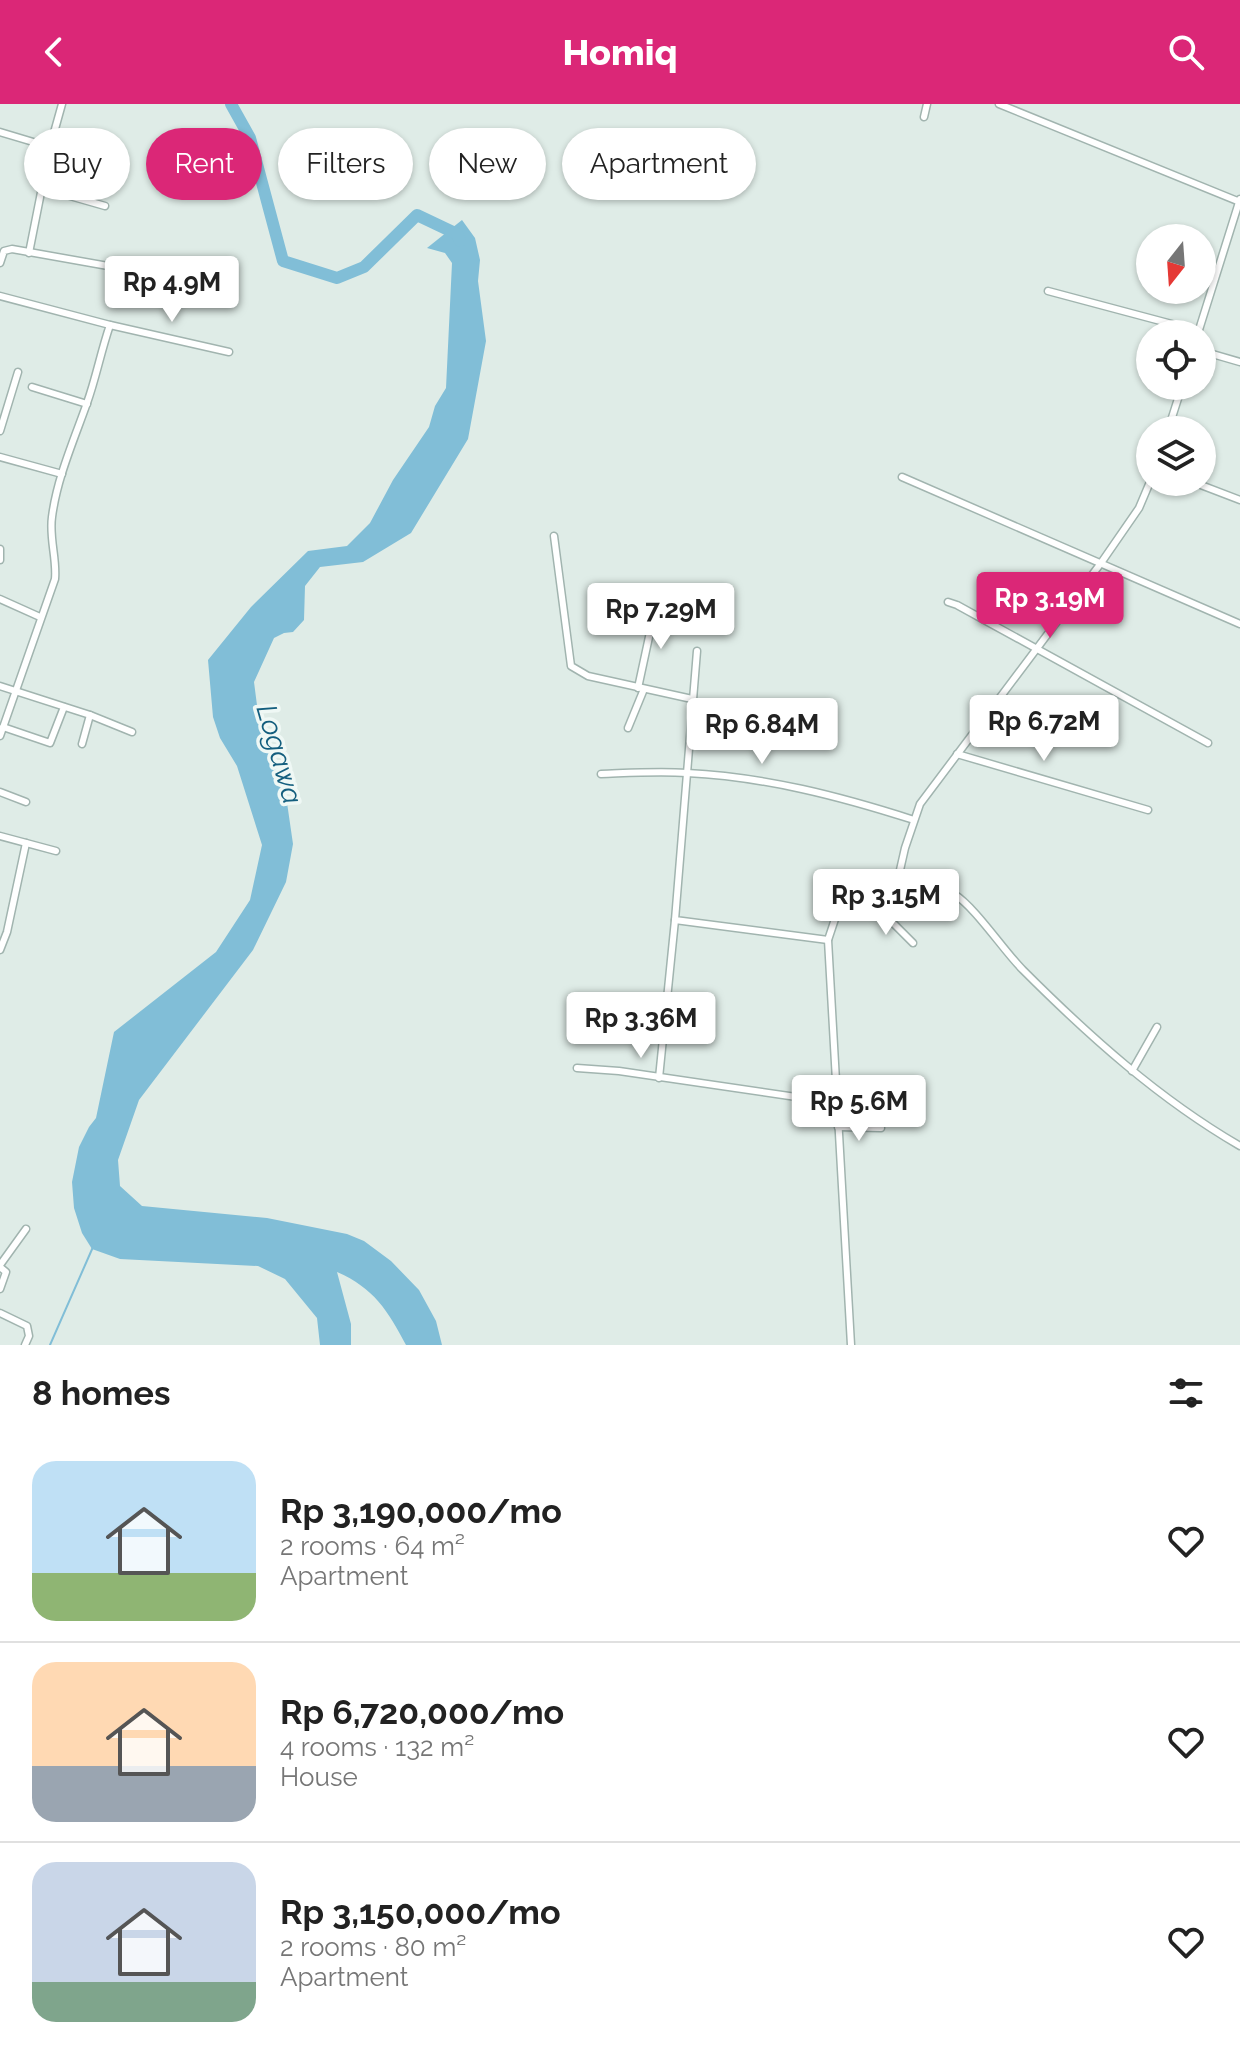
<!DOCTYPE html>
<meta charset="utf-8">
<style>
:root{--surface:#fff;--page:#f6f6f6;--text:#222;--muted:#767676;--line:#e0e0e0;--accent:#db2777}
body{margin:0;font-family:Raleway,sans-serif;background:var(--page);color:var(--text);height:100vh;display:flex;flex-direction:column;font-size:30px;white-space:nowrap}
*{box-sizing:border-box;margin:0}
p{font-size:26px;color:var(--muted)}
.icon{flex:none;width:44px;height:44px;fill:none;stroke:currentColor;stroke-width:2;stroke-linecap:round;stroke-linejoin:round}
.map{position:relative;height:1241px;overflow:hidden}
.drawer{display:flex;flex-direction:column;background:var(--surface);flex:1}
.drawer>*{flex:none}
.banner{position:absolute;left:24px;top:24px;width:800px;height:72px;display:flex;gap:16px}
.needle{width:52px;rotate:197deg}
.fabs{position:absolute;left:1136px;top:120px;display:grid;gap:16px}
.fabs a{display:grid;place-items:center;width:80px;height:80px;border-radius:50%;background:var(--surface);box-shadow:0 2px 6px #0004;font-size:40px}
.price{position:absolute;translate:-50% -68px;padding:0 18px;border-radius:8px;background:#fff;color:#222;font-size:26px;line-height:52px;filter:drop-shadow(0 2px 4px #0008)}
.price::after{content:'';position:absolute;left:50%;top:48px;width:24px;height:18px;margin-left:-12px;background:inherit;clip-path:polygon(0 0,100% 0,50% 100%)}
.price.on{background:var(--accent);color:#fff}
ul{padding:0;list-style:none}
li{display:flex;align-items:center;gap:24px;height:200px;padding:0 32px}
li+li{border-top:2px solid var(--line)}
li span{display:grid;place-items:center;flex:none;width:224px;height:160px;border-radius:24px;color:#555}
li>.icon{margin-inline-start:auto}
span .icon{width:96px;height:96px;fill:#fffc;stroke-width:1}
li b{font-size:34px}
h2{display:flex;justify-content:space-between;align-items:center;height:96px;padding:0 32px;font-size:34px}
.tag{padding:0 28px;border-radius:36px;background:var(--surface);box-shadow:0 2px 6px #0004;font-size:28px;line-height:72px}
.tag.on{background:var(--accent);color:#fff}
header{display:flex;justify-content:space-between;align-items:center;height:104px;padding:0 32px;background:var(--accent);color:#fff;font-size:36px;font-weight:800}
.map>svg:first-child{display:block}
.water{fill:#81bed7}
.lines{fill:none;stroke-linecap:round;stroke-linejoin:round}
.stream{stroke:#81bed7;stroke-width:2}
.river{stroke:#81bed7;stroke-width:12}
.street-casing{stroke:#a1b4af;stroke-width:9}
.street{stroke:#fff;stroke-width:6}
.labels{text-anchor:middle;stroke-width:7;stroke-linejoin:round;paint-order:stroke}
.water-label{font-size:28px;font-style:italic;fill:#135e7e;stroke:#eff8f5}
</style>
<header><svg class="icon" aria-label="back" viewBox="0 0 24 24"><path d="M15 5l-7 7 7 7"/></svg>Homiq<svg class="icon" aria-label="search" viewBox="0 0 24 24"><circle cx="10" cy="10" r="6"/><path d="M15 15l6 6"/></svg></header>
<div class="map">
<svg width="1240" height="1241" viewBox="0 0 1240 1241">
<rect width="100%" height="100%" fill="#dfece7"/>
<path class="water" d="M462,116L475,134L480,156L478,177L486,237L468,335L411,429L363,458L320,463L305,482L304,516L293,528L284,529L274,534L254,578L258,609L284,678L293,740L286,778L253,846L139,996L118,1056L120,1082L142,1102L267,1114L347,1130L364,1137L391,1157L419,1186L436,1217L442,1241H406C388,1207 374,1184 337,1168L351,1220V1241H320L317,1214L285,1175L258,1162L120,1155L92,1145L82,1129L74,1104L72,1078L79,1043L89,1023L96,1014L114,928L216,848L250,796L262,741L237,662L220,634L213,613L208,556L251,503L308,447L347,442L370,419L393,376L429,323L435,302L446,284L452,159L445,149L427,144Z"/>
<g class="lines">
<polyline class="stream" points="50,1241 93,1143"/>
<polyline class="river" points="231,0 250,34 283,157 337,174 364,163 417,111 457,130 460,137"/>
<g class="street-casing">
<g id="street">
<polyline points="999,0 1240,98"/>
<polyline points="924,13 927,0"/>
<polyline points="0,28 50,43"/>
<polyline points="42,84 105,102"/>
<polyline points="29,149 50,43 62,0"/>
<polyline points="0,159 4,147 12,145 125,165"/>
<polyline points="1048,187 1198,227"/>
<path d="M0,192L110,221C101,247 96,274 87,299C74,336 57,374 52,413C49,434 57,455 55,475L0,632"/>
<polyline points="110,221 229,248"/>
<polyline points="1198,229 1240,95"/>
<polyline points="1202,247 1240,258"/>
<polyline points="32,283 87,300"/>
<polyline points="1168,326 1182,282"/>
<polyline points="0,327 18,268"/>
<polyline points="0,353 62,370"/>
<polyline points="902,373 1240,520"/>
<polyline points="1193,378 1240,396"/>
<polyline points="554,432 571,562 588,572 692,595"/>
<polyline points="0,445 0,456"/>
<polyline points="0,495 40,513"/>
<polyline points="948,498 957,501 1208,639"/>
<polyline points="697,547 675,816 828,836"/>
<polyline points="0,582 90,611 82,640"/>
<polyline points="638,584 655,505"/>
<polyline points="90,611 132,628"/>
<polyline points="3,623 50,639 64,603"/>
<polyline points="628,624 644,585"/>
<polyline points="957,650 1148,706"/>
<path d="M601,670C629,669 658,667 687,669C766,673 839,692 914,716"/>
<polyline points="0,688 26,698"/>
<polyline points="0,732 56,747"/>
<path d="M900,782C918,782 939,780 954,790C976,804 1003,846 1023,866C1089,932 1159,995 1240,1042"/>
<polyline points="880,806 913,839"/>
<polyline points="0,846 7,828 26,739"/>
<polyline points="577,964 619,967 837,999"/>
<polyline points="1132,967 1157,923"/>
<polyline points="659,974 675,816"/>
<polyline points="838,1023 881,1024"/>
<polyline points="0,1161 26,1125"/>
<polyline points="0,1163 6,1168 0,1185"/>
<polyline points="0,1209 27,1222 29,1232 25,1241"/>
<polyline points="851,1241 828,836 835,815 840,809 873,808 889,799 900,782 900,766 905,744 920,700 1101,459 1139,404 1150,378"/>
</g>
</g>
<use href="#street" class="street"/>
</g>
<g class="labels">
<g class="water-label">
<text transform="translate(280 650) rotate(74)" y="10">Logawa</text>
</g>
</g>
</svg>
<div class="fabs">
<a><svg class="needle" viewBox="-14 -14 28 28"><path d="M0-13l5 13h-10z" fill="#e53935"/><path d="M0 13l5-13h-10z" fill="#767676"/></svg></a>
<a><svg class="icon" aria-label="locate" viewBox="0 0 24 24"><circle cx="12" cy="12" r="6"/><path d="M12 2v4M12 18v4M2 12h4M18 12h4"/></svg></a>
<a><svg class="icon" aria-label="layers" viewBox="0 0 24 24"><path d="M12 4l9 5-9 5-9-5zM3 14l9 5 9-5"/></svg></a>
</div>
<b class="price" style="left:172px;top:220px">Rp 4.9M</b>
<b class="price on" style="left:1050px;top:536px">Rp 3.19M</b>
<b class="price" style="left:661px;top:547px">Rp 7.29M</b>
<b class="price" style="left:1044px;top:659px">Rp 6.72M</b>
<b class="price" style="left:762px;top:662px">Rp 6.84M</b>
<b class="price" style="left:886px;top:833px">Rp 3.15M</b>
<b class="price" style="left:641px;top:956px">Rp 3.36M</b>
<b class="price" style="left:859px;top:1039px">Rp 5.6M</b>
<div class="banner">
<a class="tag">Buy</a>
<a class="tag on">Rent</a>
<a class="tag">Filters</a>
<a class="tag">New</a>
<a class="tag">Apartment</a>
</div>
</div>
<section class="drawer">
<h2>8 homes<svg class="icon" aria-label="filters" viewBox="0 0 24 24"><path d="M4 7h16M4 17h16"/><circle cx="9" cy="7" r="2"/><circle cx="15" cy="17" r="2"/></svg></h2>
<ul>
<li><span style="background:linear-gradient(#bfe0f5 70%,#8fb573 0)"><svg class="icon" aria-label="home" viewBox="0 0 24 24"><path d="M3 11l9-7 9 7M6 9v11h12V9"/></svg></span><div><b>Rp 3,190,000/mo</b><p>2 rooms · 64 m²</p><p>Apartment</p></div><svg class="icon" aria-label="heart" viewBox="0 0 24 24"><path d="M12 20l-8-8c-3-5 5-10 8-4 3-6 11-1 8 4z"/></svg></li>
<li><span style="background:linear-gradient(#ffd9b3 65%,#9aa5b1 0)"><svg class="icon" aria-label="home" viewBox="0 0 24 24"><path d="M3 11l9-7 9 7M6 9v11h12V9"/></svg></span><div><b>Rp 6,720,000/mo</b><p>4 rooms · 132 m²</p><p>House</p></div><svg class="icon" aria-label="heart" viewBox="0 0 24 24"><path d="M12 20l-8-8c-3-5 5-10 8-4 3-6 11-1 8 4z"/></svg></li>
<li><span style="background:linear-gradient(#c9d6e8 75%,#7fa58c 0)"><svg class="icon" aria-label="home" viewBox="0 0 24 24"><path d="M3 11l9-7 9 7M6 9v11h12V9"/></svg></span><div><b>Rp 3,150,000/mo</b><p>2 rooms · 80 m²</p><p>Apartment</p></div><svg class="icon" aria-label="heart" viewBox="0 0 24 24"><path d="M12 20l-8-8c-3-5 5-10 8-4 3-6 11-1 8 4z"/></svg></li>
</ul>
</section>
